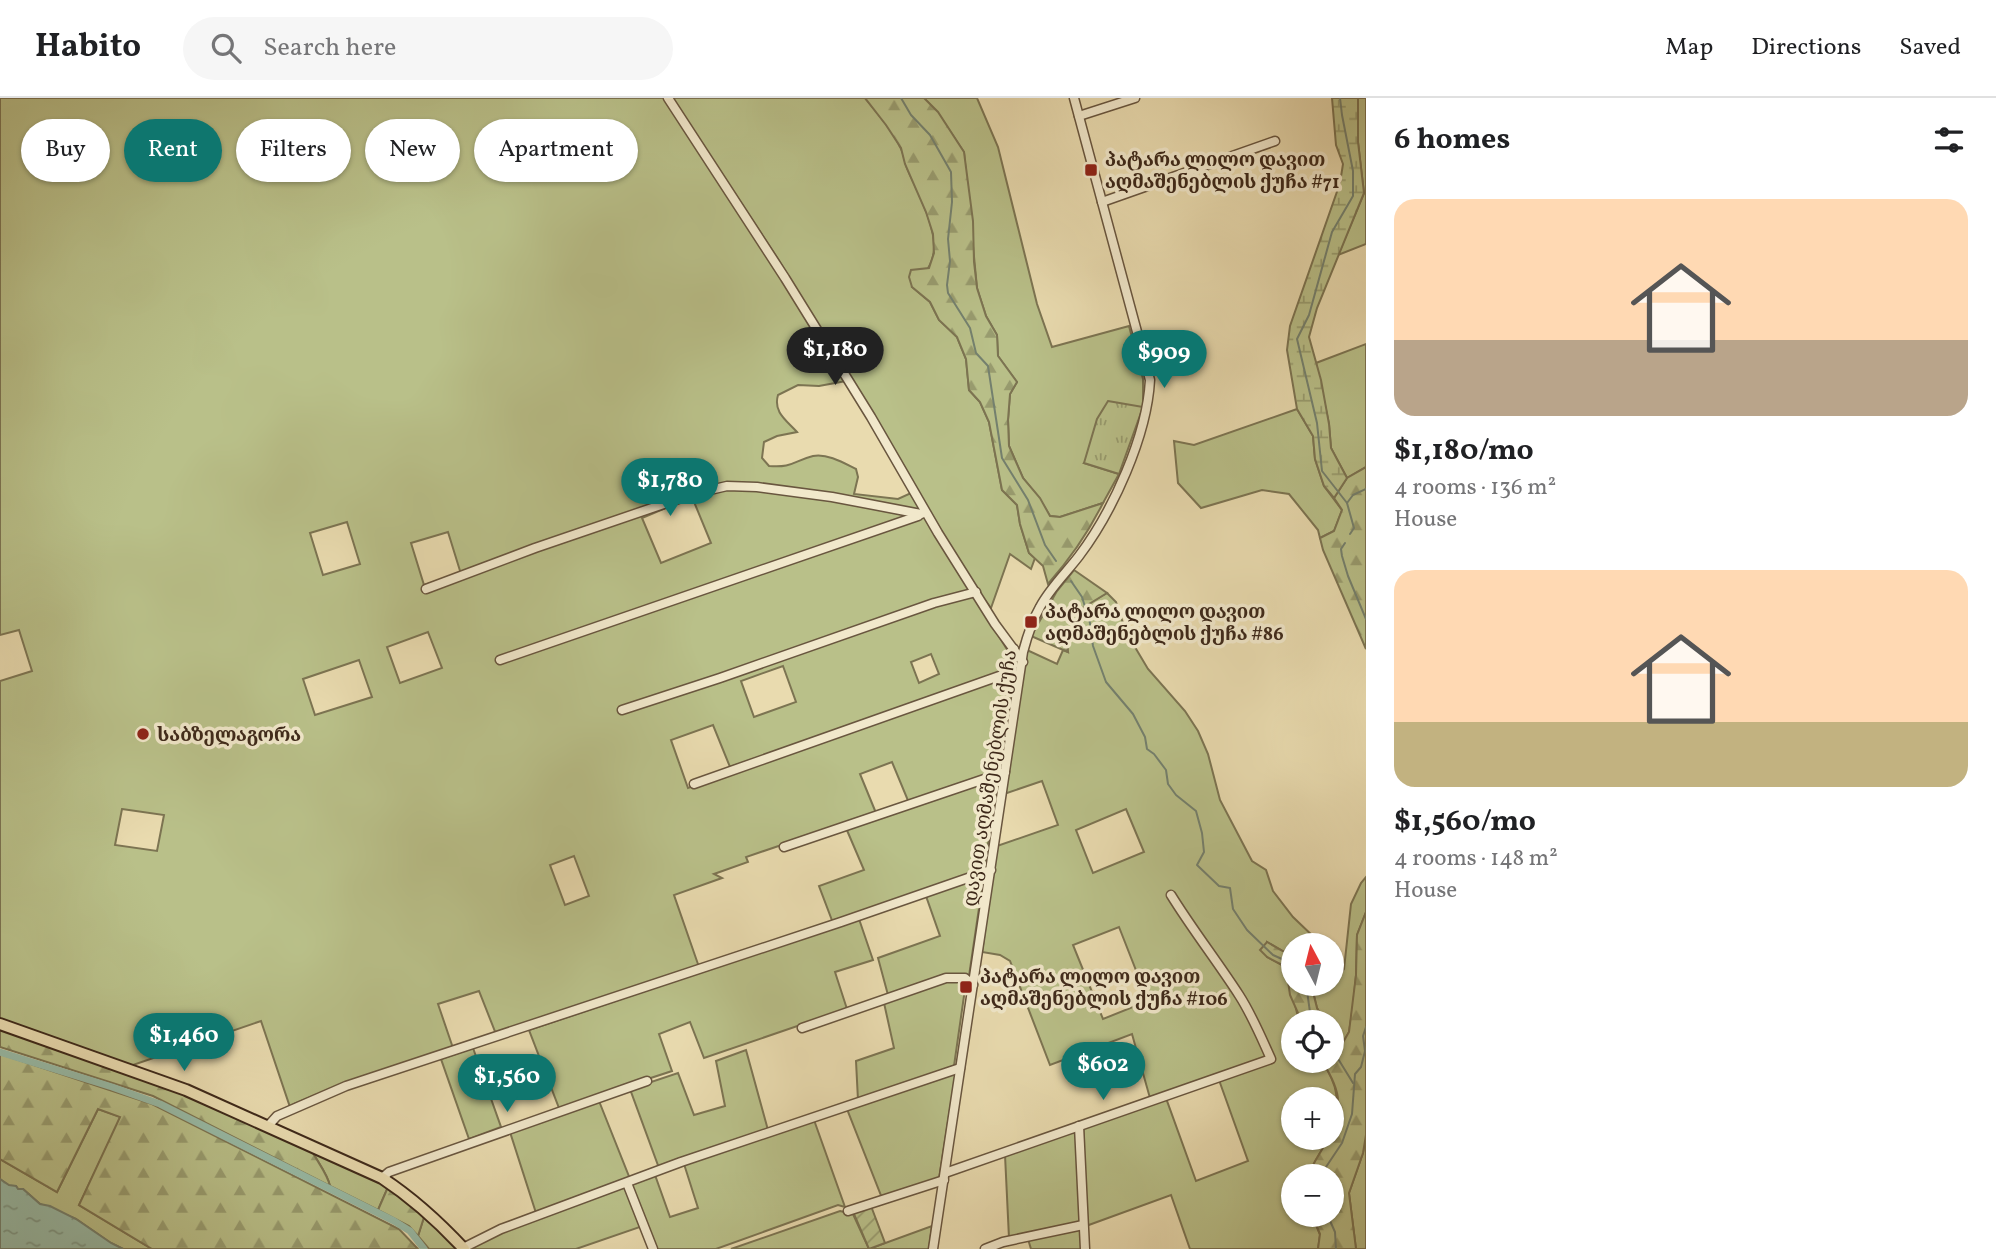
<!DOCTYPE html>
<meta charset="utf-8">
<style>
:root{--surface:#fff;--page:#f6f6f6;--text:#202124;--muted:#757577;--line:#e0e0e0;--accent:#0f766e}
body{margin:0;font-family:Vollkorn,"Noto Serif Georgian",serif;background:var(--page);color:var(--text);height:100vh;display:flex;flex-direction:column;font-size:26px;white-space:nowrap}
*{box-sizing:border-box;margin:0}
p{font-size:23px;color:var(--muted)}
.icon{flex:none;width:38px;height:38px;fill:none;stroke:currentColor;stroke-width:2;stroke-linecap:round;stroke-linejoin:round}
.map{position:relative;flex:1;overflow:hidden}
.sheet{display:flex;flex-direction:column;background:var(--surface);width:630px}
.sheet>*{flex:none}
.top-card{position:absolute;left:21px;top:21px;width:665px;height:63px;display:flex;gap:14px}
.needle{width:46px;rotate:353deg}
.fabs{position:absolute;left:1281px;top:835px;display:grid;gap:14px}
.fabs a{display:grid;place-items:center;width:63px;height:63px;border-radius:50%;background:var(--surface);box-shadow:0 2px 5px #0004;font-size:35px}
.price{position:absolute;translate:-50% -60px;padding:0 16px;border-radius:24px;background:var(--accent);color:#fff;font-size:23px;line-height:46px;filter:drop-shadow(0 2px 4px #0008)}
.price::after{content:'';position:absolute;left:50%;top:42px;width:21px;height:16px;margin-left:-10px;background:inherit;clip-path:polygon(0 0,100% 0,50% 100%)}
.price.selected{background:#222;color:#fff}
ul{padding:0;list-style:none}
li{display:grid;align-content:center;gap:14px;height:371px;padding:0 28px}
li span{display:grid;place-items:center;height:217px;border-radius:21px;color:#555}
li>.icon{margin-inline-start:auto}
span .icon{width:126px;height:126px;fill:#fffc;stroke-width:1}
li b{font-size:30px}
h2{display:flex;justify-content:space-between;align-items:center;height:84px;padding:0 28px;font-size:30px}
.tag{padding:0 24px;border-radius:32px;background:var(--surface);box-shadow:0 2px 5px #0004;font-size:24px;line-height:63px}
.tag.selected{background:var(--accent);color:#fff}
header{display:flex;align-items:center;gap:42px;box-sizing:border-box;height:98px;padding:0 35px;background:var(--surface);border-bottom:2px solid var(--line)}
header strong{font-size:33px}
nav{display:flex;gap:38px;margin-inline-start:auto;font-size:24px}
.search{width:490px;height:63px;background:var(--page);display:flex;align-items:center;gap:18px;box-sizing:border-box;padding:0 24px;border-radius:38px;color:var(--muted);font-size:26px}
main{display:flex;flex:1;min-height:0}
.map>svg:first-child{display:block}
.grass{fill:#b9c089;stroke:#7c7452;stroke-width:2;fill-rule:evenodd}
.forest{fill:url(#forest-firs);stroke:#7c7452;stroke-width:2}
.wetland{fill:url(#wetland-marsh);stroke:#7c7452;stroke-width:2}
.park{fill:url(#park-tufts);stroke:#7c7452;stroke-width:2}
.garden{fill:url(#garden-furrows);stroke:#7c7452;stroke-width:2}
.water{fill:url(#water-ripples);stroke:#74816f;stroke-width:2}
.lines{fill:none;stroke-linecap:round;stroke-linejoin:round}
.stream{stroke:#74816f;stroke-width:2}
.canal{stroke:#98bba7;stroke-width:7}
.minor-casing{stroke:#69563f;stroke-width:11}
.major-casing{stroke:#3e291a;stroke-width:14}
.minor{stroke:#f1e8cb;stroke-width:8}
.major{stroke:#e9dbaf;stroke-width:10}
.poi-dot{fill:#8f2418;stroke:#f1e8cb;stroke-width:2.5}
.labels{text-anchor:middle;stroke-width:7;stroke-linejoin:round;paint-order:stroke}
.poi-label{font-size:19px;font-weight:bold;fill:#3e291a;stroke:#f1e8cb;text-anchor:start}
.street-label{font-size:19px;fill:#3e291a;stroke:#f1e8cb}
</style>
<header>
<strong>Habito</strong>
<div class="search"><svg class="icon" aria-label="search" viewBox="0 0 24 24"><circle cx="10" cy="10" r="6"/><path d="M15 15l6 6"/></svg>Search here</div>
<nav><a>Map</a><a>Directions</a><a>Saved</a></nav>
</header>
<main>
<div class="map">
<svg width="1366" height="1151" viewBox="0 0 1366 1151">
<defs>
<pattern id="forest-firs" width="22" height="20" patternUnits="userSpaceOnUse" patternTransform="scale(1.75)"><rect width="22" height="20" fill="#b9c089"/><path d="M5 1l3.5 6h-7zM16 11l3.5 6h-7z" fill="#989c6f"/></pattern>
<pattern id="wetland-marsh" width="20" height="14" patternUnits="userSpaceOnUse" patternTransform="scale(1.75)"><rect width="20" height="14" fill="#b9c089"/><path d="M1 5h8M5 5V1M11 12h8M15 12V8" fill="none" stroke="#989c6f"/></pattern>
<pattern id="park-tufts" width="24" height="20" patternUnits="userSpaceOnUse" patternTransform="scale(1.75)"><rect width="24" height="20" fill="#b9c089"/><path d="M3 7l-1-3M5 7V3M7 7l1-3M15 17l-1-3M17 17v-4M19 17l1-3" fill="none" stroke="#989c6f"/></pattern>
<pattern id="garden-furrows" width="10" height="10" patternUnits="userSpaceOnUse" patternTransform="scale(1.75)"><rect width="10" height="10" fill="#b9c089"/><path d="M-1 1l2-2M0 10L10 0M9 11l2-2" fill="none" stroke="#989c6f"/></pattern>
<pattern id="water-ripples" width="26" height="14" patternUnits="userSpaceOnUse" patternTransform="scale(1.75)"><rect width="26" height="14" fill="#98bba7"/><path d="M2 4q2-2 4 0t4 0M15 11q2-2 4 0t4 0" fill="none" stroke="#7d9887"/></pattern>
</defs>
<rect width="100%" height="100%" fill="#e9dbaf"/>
<filter id="stains"><feTurbulence type="fractalNoise" baseFrequency=".00286" numOctaves="4"/><feColorMatrix values="0 0 0 0 .2 0 0 0 0 .09 0 0 0 0 .02 0 0 0 .5 -.17"/></filter>
<radialGradient id="worn" r=".72"><stop offset=".6" stop-color="#630" stop-opacity="0"/><stop offset="1" stop-color="#630" stop-opacity=".3"/></radialGradient>
<g class="grass">
<path d="M0,0H666L783,180L846,283L819,288L798,287L778,297C773,314 786,322 797,334L777,338L764,344L762,360L769,368C793,370 793,363 813,358C827,355 844,365 856,371L858,379L854,396L898,401L911,395L1011,558L1004,574L730,669L713,627L671,642L688,690L1006,579L1015,568L1000,673L909,705L892,664L860,676L876,715L746,759L748,764L714,776L722,780L674,797L699,869L496,936L479,893L438,906L453,950L347,984L294,1006L290,1009L261,923L133,967H129L0,923V583L32,573L19,532L0,537ZM692,399L711,445L661,465L642,420ZM347,424L360,466L323,477L310,435ZM448,434L461,476L424,487L411,445ZM428,534L442,570L400,585L387,549ZM931,556L939,576L919,585L911,564ZM359,562L372,599L315,617L303,581ZM783,568L796,604L754,619L741,583ZM122,711L164,717L157,753L115,747ZM574,758L589,798L565,807L550,767Z"/>
<path d="M672,0H865C877,15 892,31 900,49C904,55 904,63 907,70C917,94 939,132 933,158C930,171 922,179 912,189L930,204L939,222L957,239L966,261L969,292L980,304L989,324L1002,392L1017,407L1020,426L1029,455L1035,460L1031,471L1010,456L991,510L965,476L917,392L778,161Z"/>
<polygon points="924,0 977,0 998,49 1037,206 1052,249 1129,228 1143,281 1143,309 1084,365 1119,376 1103,405 1060,419 1050,418 1039,400 1023,380 1009,348 1008,322 1010,296 1017,284 998,258 997,237 986,218 977,190 964,54 938,15"/>
<polygon points="1358,0 1366,0 1366,146 1338,157 1364,95 1358,44"/>
<polygon points="1366,246 1366,369 1347,380 1331,350 1329,326 1316,265"/>
<polygon points="1297,311 1313,338 1315,361 1324,388 1342,412 1334,433 1320,440 1318,432 1289,396 1262,392 1201,410 1178,385 1174,343 1194,347"/>
<path d="M1107,495L1116,504L1126,534L1148,571L1185,613L1198,633L1208,656L1220,702L1252,763L1266,772L1273,793L1293,819L1317,842L1318,847H1293V859L1267,844V859L1286,869L1298,919L1302,924H1293V962L1322,963C1339,990 1339,999 1332,1030V1001H1293V1040H1328C1323,1053 1312,1064 1309,1078H1293V1116L1312,1117L1320,1137L1318,1151H1190L1171,1097L1086,1128L1083,1023L1150,1000L1132,936L1050,967L1010,863L1000,857L982,854L997,748L1058,727L1042,683L1004,696L1027,552L1057,566L1063,552L1068,554L1066,540L1081,510ZM1126,711L1144,754L1093,775L1076,732ZM1119,829L1148,903L1103,921L1073,847ZM1219,982L1248,1063L1196,1083L1166,1000Z"/>
<polygon points="994,681 998,683 984,771 833,825 819,788 864,772 846,730"/>
<polygon points="1366,779 1366,814 1357,837 1356,877 1353,908 1349,934 1341,948 1332,937 1332,924 1325,924 1317,910 1311,886 1332,886 1332,882 1334,884 1344,871 1351,806 1361,785"/>
<polygon points="974,781 980,781 983,783 969,878 956,876 945,876 888,897 878,860 940,838 926,798"/>
<polygon points="859,821 873,862 835,874 847,911 704,960 690,924 659,936 672,973 559,1010 529,932"/>
<polygon points="945,883 966,884 954,968 858,1002 856,963 894,950 884,905"/>
<polygon points="473,950 501,1029 469,1041 441,961"/>
<polygon points="746,952 768,1032 659,1070 630,991 678,975 694,1017 725,1008 716,963"/>
<polygon points="956,973 939,1081 882,1100 847,1011"/>
<polygon points="599,1003 630,1081 536,1115 510,1034"/>
<polygon points="98,1011 121,1019 79,1107 152,1151 123,1151 111,1145 76,1121 40,1106 23,1091 18,1091 16,1088 9,1088 0,1081 0,1061 57,1094"/>
<polygon points="814,1022 845,1109 838,1107 716,1151 656,1151 630,1086 655,1077 670,1119 698,1110 684,1066"/>
<polygon points="1072,1034 1076,1036 1081,1123 1079,1126 1009,1140 1005,1057"/>
<polygon points="1366,1037 1366,1151 1356,1151 1349,1095 1363,1055"/>
<path d="M312,1053L388,1089L378,1112L330,1088C327,1075 318,1065 312,1053Z"/>
<polygon points="625,1088 640,1129 576,1151 469,1151 503,1133"/>
<polygon points="840,1113 853,1116 869,1151 932,1128 929,1151 731,1151"/>
<polygon points="425,1116 457,1151 429,1151 418,1138"/>
<polygon points="1081,1131 1082,1151 1031,1151 1028,1141"/>
</g>
<g class="forest">
<path d="M865,0H924L938,14L964,54L973,123L974,164L977,190L986,218L997,237L998,258L1017,284L1010,296L1008,322L1009,348L1023,380L1040,400L1050,418L1060,419L1103,405C1088,435 1070,461 1048,486L1043,468L1029,455L1020,426L1017,407L1002,392L989,324L980,304L969,292L966,261L957,239L939,222L930,204L912,189L909,179L911,172L929,170L934,155L933,136L926,114L905,66L901,50L886,27Z"/>
<polygon points="1366,369 1366,551 1323,452 1320,440 1334,433 1342,412 1334,400 1347,380"/>
<polygon points="1074,472 1107,495 1081,511 1066,540 1068,554 1031,538 1057,493"/>
<path d="M1366,814V1037L1363,1055L1349,1095L1356,1151H1318L1320,1136L1312,1117L1332,1116V1078H1309C1312,1064 1323,1053 1328,1040H1332C1332,1027 1337,1017 1338,1005C1339,991 1329,974 1322,963L1332,962V937L1341,948L1349,934L1356,877L1357,837Z"/>
<polygon points="1267,844 1293,859 1293,886 1311,886 1317,910 1325,924 1302,924 1290,897 1286,869 1267,859 1260,852"/>
<path d="M0,931L176,992L312,1053C318,1065 327,1075 330,1088L153,998L0,949Z"/>
<polygon points="0,956 152,1006 399,1131 418,1151 152,1151 79,1107 120,1019 98,1011 57,1094 0,1061"/>
<polygon points="388,1089 425,1116 418,1138 409,1128 378,1112"/>
</g>
<polygon class="wetland" points="1332,0 1358,0 1358,44 1364,95 1317,210 1309,239 1321,282 1329,326 1331,350 1347,380 1334,400 1324,388 1315,361 1313,338 1297,311 1287,252 1290,228 1340,85 1343,66 1336,47"/>
<polygon class="park" points="1108,303 1143,309 1119,376 1084,365 1097,321"/>
<polygon class="garden" points="871,1108 885,1145 869,1151 854,1116 850,1114"/>
<polygon class="water" points="0,1081 9,1087 16,1088 18,1091 23,1091 40,1106 50,1108 76,1121 111,1145 123,1151 0,1151"/>
<g class="lines">
<g class="stream">
<polyline points="901,0 911,17 930,37 951,74 952,104 948,141 950,163 947,187 948,195 970,230 976,255 988,268 1002,360 1028,402 1045,447 1056,463"/>
<polyline points="1340,0 1342,17 1353,73 1353,98 1332,134 1309,217 1297,241 1317,325 1322,373 1347,405"/>
<polyline points="1350,436 1354,430 1347,405 1353,397 1366,391"/>
<polyline points="1345,445 1341,451 1342,458 1348,478 1366,521"/>
<polyline points="1071,483 1082,499 1090,525 1093,548 1106,584 1133,616 1145,639 1147,651 1154,656 1166,672 1168,686 1176,697 1196,713 1202,735 1204,754 1197,767 1219,788 1230,790 1233,811 1247,832 1273,857 1293,866"/>
<polyline points="1306,886 1311,921 1313,924"/>
<polyline points="1332,951 1353,985"/>
<polyline points="1324,1078 1326,1069 1342,1045 1352,1016 1355,976 1361,969 1365,953 1363,938 1366,929"/>
<polyline points="1327,1116 1335,1134 1336,1151"/>
</g>
<polyline class="canal" points="0,954 112,989 160,1006 394,1123 410,1133 424,1151"/>
<g class="minor-casing">
<g id="minor">
<polyline points="668,0 785,180 871,319 938,435 995,526 1023,564"/>
<polyline points="1079,18 1135,0"/>
<polyline points="1102,104 1275,43"/>
<polyline points="426,491 535,450 693,396 727,388 757,389 832,399 921,416"/>
<polyline points="500,562 918,418"/>
<polyline points="622,612 720,580 934,505 976,494"/>
<polyline points="694,686 1005,576 1011,567 1014,551"/>
<polyline points="784,749 1005,674"/>
<polyline points="802,930 946,880 965,880 973,887"/>
<polyline points="268,1028 277,1018 346,988 841,824 991,772"/>
<polyline points="1079,1028 1085,1151"/>
<path d="M945,1075L1271,961C1261,939 1252,917 1239,897C1217,863 1192,831 1171,797"/>
<polyline points="382,1080 389,1074 647,983"/>
<polyline points="627,1085 653,1151"/>
<polyline points="848,1113 944,1082"/>
<polyline points="463,1150 501,1131 681,1064 960,970"/>
<path d="M933,1151L1023,554C1027,539 1032,523 1040,509C1050,490 1066,475 1079,458C1113,413 1147,338 1150,282L1074,0"/>
<polyline points="985,1151 1003,1144 1083,1127"/>
</g>
</g>
<g class="major-casing">
<path id="major" d="M0,926L186,992L382,1080C414,1101 438,1123 464,1151"/>
</g>
<use href="#minor" class="minor"/>
<use href="#major" class="major"/>
</g>
<g class="poi-dot">
<rect x="1084" y="65" width="14" height="14" rx="3.5"/>
<rect x="1024" y="517" width="14" height="14" rx="3.5"/>
<circle cx="143" cy="636" r="7"/>
<rect x="959" y="882" width="14" height="14" rx="3.5"/>
</g>
<g class="labels">
<g class="poi-label">
<text x="1105" y="68">პატარა ლილო დავით<tspan x="1105" dy="22">აღმაშენებლის ქუჩა #71</tspan></text>
<text x="1045" y="520">პატარა ლილო დავით<tspan x="1045" dy="22">აღმაშენებლის ქუჩა #86</tspan></text>
<text x="157" y="643">საბზელაგორა</text>
<text x="980" y="885">პატარა ლილო დავით<tspan x="980" dy="22">აღმაშენებლის ქუჩა #106</tspan></text>
</g>
<g class="street-label">
<text transform="translate(989 680) rotate(-81)" y="7">დავით აღმაშენებლის ქუჩა</text>
</g>
</g>
<rect width="100%" height="100%" filter="url(#stains)"/>
<rect width="100%" height="100%" fill="url(#worn)"/>
</svg>
<div class="fabs">
<a><svg class="needle" viewBox="-14 -14 28 28"><path d="M0-13l5 13h-10z" fill="#e53935"/><path d="M0 13l5-13h-10z" fill="#757577"/></svg></a>
<a><svg class="icon" aria-label="locate" viewBox="0 0 24 24"><circle cx="12" cy="12" r="6"/><path d="M12 2v4M12 18v4M2 12h4M18 12h4"/></svg></a>
<a>+</a>
<a>−</a>
</div>
<b class="price selected" style="left:835px;top:289px">$1,180</b>
<b class="price" style="left:1164px;top:292px">$909</b>
<b class="price" style="left:670px;top:420px">$1,780</b>
<b class="price" style="left:184px;top:975px">$1,460</b>
<b class="price" style="left:1103px;top:1004px">$602</b>
<b class="price" style="left:507px;top:1016px">$1,560</b>
<div class="top-card">
<a class="tag">Buy</a>
<a class="tag selected">Rent</a>
<a class="tag">Filters</a>
<a class="tag">New</a>
<a class="tag">Apartment</a>
</div>
</div>
<section class="sheet">
<h2>6 homes<svg class="icon" aria-label="filters" viewBox="0 0 24 24"><path d="M4 7h16M4 17h16"/><circle cx="9" cy="7" r="2"/><circle cx="15" cy="17" r="2"/></svg></h2>
<ul>
<li><span style="background:linear-gradient(#ffd9b3 65%,#b9a48a 0)"><svg class="icon" aria-label="home" viewBox="0 0 24 24"><path d="M3 11l9-7 9 7M6 9v11h12V9"/></svg></span><div><b>$1,180/mo</b><p>4 rooms · 136 m²</p><p>House</p></div></li>
<li><span style="background:linear-gradient(#ffd9b3 70%,#c2b280 0)"><svg class="icon" aria-label="home" viewBox="0 0 24 24"><path d="M3 11l9-7 9 7M6 9v11h12V9"/></svg></span><div><b>$1,560/mo</b><p>4 rooms · 148 m²</p><p>House</p></div></li>
</ul>
</section>
</main>
